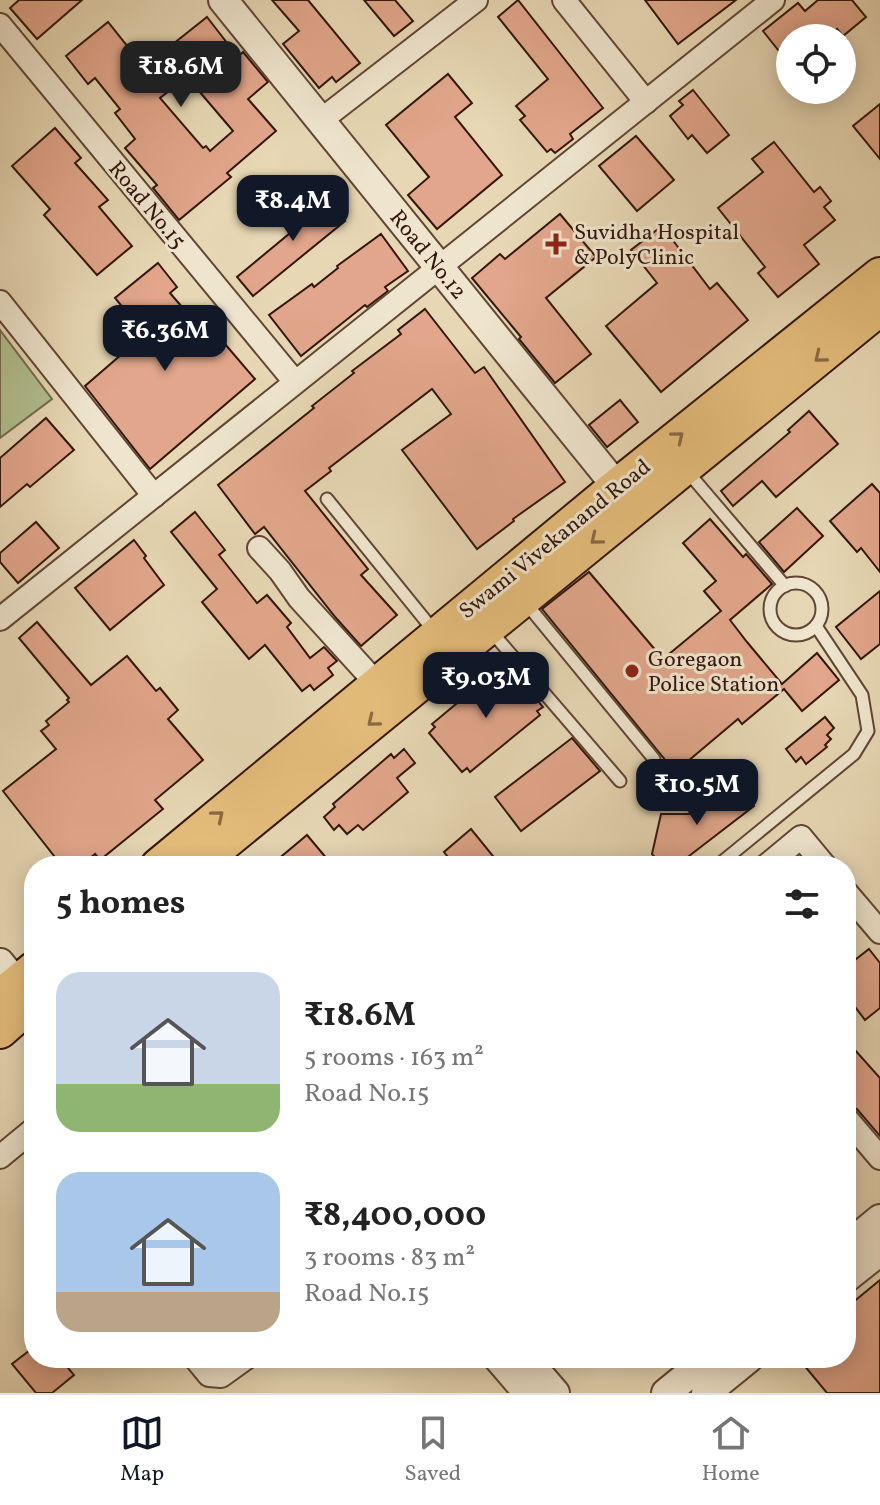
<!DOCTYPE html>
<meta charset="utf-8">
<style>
:root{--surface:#fff;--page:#f6f6f6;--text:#222;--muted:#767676;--line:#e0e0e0;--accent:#111827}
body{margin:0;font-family:Vollkorn,serif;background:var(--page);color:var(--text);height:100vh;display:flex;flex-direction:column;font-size:30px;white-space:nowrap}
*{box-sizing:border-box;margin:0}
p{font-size:26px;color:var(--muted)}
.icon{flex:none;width:44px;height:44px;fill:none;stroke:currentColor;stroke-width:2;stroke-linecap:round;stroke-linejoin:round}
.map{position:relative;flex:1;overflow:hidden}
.sheet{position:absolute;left:24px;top:856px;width:832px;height:512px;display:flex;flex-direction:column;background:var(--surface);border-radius:32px;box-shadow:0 4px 20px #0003}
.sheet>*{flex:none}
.buttons{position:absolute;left:776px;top:24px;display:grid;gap:16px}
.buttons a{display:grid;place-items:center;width:80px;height:80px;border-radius:50%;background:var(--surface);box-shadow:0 4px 20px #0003;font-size:40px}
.price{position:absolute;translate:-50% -68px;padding:0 18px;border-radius:16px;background:var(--accent);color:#fff;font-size:26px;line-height:52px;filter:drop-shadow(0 2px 4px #0008)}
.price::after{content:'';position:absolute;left:50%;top:48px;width:24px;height:18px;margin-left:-12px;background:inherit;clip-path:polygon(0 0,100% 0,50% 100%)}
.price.current{background:#222;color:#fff}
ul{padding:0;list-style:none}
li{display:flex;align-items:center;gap:24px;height:200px;padding:0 32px}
li span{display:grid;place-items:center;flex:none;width:224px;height:160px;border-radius:24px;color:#555}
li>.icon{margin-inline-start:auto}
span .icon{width:96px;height:96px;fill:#fffc;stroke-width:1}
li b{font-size:34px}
h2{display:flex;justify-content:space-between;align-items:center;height:96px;padding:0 32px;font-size:34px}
.dock{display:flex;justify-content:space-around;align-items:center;height:112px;border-top:2px solid var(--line);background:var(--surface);font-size:22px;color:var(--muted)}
.dock a{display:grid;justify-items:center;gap:4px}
.dock .current{color:var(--accent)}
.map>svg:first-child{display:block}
.green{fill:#b1bf90;stroke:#726a4e;stroke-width:2}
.building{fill:#e1a68b;stroke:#34160b;stroke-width:2;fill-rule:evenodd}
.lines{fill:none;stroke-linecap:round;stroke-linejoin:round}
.service-casing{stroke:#614635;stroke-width:15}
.minor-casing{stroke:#614635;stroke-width:26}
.tertiary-casing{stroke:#614635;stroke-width:32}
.primary-casing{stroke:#34160b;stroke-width:38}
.service{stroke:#efe5ce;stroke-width:11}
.minor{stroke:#efe5ce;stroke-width:22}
.tertiary{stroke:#efe5ce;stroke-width:28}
.primary{stroke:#e4bc7a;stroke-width:34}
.oneway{stroke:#8c6942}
.poi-dot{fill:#8f2418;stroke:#efe5ce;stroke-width:3}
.labels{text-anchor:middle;stroke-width:6;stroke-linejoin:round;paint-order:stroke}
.street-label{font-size:22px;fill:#34160b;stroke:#efe5ce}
.poi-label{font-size:22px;fill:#34160b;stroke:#efe5ce;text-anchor:start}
</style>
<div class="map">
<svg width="880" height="1393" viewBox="0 0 880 1393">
<rect width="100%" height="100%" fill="#e7d7b4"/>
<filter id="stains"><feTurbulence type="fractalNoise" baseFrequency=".0025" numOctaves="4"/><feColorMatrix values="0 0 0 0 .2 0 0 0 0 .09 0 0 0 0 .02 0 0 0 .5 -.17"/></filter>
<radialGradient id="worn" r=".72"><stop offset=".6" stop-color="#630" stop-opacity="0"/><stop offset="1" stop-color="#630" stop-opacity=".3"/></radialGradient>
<polygon class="green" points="0,330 52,399 0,438"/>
<g class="building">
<polygon points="19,0 82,0 37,39 10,8"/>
<polygon points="272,0 308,0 360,63 336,82 332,77 319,88 283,44 299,31"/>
<polygon points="364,0 395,0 413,21 394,36"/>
<polygon points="518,0 603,108 570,134 573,139 555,153 551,149 547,152 520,120 525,116 516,106 548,79 498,17"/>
<polygon points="645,0 736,0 678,44"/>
<polygon points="818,0 852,0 866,17 843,36 837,29 826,38 790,38 790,65 763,31 798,3 805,11"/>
<path d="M207,17L238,57L243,52L268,82L248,99L276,131L227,173L231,177L179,220L153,188L157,185L125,148L135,139L115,113L120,109L95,78L88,84L66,56L108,22L144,67ZM187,77L233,131L210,151L206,146L203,148L160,98Z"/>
<polygon points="448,74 472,103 455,117 502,175 437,229 408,195 429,177 386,125"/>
<polygon points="693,90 729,135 707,153 692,135 688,139 670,116 683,105 679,101"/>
<polygon points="880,104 880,159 853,126"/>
<polygon points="55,128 81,158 75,163 108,200 99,207 132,246 97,275 44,215 50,209 12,166"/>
<polygon points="636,136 674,180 637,211 599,166"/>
<polygon points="774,142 814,192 820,187 831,201 824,207 835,220 804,245 819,264 778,297 758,273 765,267 718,208 763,172 752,159"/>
<polygon points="322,193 345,221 253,296 237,277 290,233 283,224"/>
<polygon points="560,214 596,257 546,298 591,354 555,383 519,339 521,337 472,278 500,254 505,259"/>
<polygon points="662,226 710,289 717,283 748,320 661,392 606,326 657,283 631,250"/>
<polygon points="381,234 408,271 385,287 388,291 367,307 365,305 301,356 269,315 312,284 314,287 338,268 337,266"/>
<polygon points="158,263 177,287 170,293 219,350 225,344 255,379 150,469 85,386 122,354 125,356 147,337 115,298"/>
<polygon points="425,309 475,373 484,367 565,482 513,519 514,521 477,549 402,450 451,414 432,389 329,468 331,471 305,491 368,569 361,575 397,615 361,646 336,618 264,527 255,534 218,485 314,408 312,406 354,373 352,371 401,334 398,330"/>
<polygon points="620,400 638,422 607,447 589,425"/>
<polygon points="809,411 838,444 776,497 762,481 733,506 721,491 790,432 788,430"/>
<polygon points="46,418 74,450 30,487 27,484 0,507 0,458"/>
<polygon points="872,484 880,493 880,572 861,548 857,552 830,521"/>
<polygon points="797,508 823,536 784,572 759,542"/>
<polygon points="195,512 225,550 219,555 257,603 267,595 291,623 287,627 310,658 324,647 337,661 328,668 333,675 314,690 310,685 302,691 265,645 249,659 202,602 217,589 171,532"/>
<polygon points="710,519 743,557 746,554 772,584 730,620 747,642 782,684 817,653 839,680 802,711 784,689 742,724 738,719 675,772 542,609 589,572 663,659 721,611 704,591 716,581 683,543"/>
<polygon points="36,522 59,548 18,583 0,562 0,553"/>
<polygon points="134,540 146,556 144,558 164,585 110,630 75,588"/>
<polygon points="880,591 880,644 861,659 836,627"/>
<polygon points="37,622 91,685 127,656 156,691 160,688 178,710 168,719 203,760 155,800 163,809 100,860 95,854 81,866 62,866 3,791 56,749 41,731 49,725 46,721 69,702 67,700 69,698 19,638"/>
<polygon points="508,666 543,707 537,711 540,715 470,772 467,768 462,772 429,733 435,727 432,724 498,669 501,673"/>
<polygon points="825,717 834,728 827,735 831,739 825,745 827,747 806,764 801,757 796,762 786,749"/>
<polygon points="572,738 600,771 521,831 495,797"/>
<polygon points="404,749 415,763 397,778 408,792 363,830 358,825 347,834 339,825 334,830 324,817 335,807 333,804 391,754 394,758"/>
<polygon points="738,783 754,806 676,866 662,866 652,854 661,814 699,814"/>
<polygon points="471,829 501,866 455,866 444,852"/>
<polygon points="307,835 333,866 270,866"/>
<polygon points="869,949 880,963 880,1008 865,1020 846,995 846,967"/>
<polygon points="846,1040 880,1078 880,1136 857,1109 846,1104"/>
<polygon points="880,1280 880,1393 827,1393 798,1358 846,1358 846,1308"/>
<polygon points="34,1347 34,1358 60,1358 74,1375 52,1393 36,1393 12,1364"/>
</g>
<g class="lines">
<g class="service-casing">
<g id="service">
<polyline points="687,471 785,586"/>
<polyline points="327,499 434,631"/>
<circle cx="796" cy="609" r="26"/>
<polyline points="525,602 654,759"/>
<polyline points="490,630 620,781"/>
<polyline points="717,866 854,754 868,731 862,695 816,626"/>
</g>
</g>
<g class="minor-casing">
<g id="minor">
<polyline points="564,0 646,102"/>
<polyline points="0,25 295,382"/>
<polyline points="320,121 476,0"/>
<polyline points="0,302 154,496"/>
<polyline points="259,548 280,571 299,598 377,684"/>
<polyline points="0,619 773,0"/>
<polyline points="766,866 801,837 825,866"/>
<polyline points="846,892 880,932"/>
<polyline points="846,1118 880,1158"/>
<polyline points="0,1157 34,1129"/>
<polyline points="195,1358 209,1375 221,1376 246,1358"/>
</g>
</g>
<g class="tertiary-casing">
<g id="tertiary">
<polyline points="223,0 630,503"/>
<polyline points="0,963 30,1000"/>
<polyline points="846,1247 880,1219"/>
<polyline points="846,1278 880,1251"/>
<polyline points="498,1358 528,1393"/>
<polyline points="525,1358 555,1393"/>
<polyline points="666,1393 709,1358"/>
<polyline points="706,1393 749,1358"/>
</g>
</g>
<g class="primary-casing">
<g id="primary">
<polyline points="158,866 617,486 880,275"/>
<polyline points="196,866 880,308"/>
<polyline points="0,997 34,969"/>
<polyline points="0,1031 34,1001"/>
</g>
</g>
<use href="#service" class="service"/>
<use href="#minor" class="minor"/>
<use href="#tertiary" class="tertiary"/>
<use href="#primary" class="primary"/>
</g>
<defs><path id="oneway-chevron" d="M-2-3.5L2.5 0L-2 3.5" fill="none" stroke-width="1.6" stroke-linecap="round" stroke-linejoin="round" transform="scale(2)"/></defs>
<g class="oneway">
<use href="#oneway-chevron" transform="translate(820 357) rotate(141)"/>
<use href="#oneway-chevron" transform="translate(678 437) rotate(-39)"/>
<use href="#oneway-chevron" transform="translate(596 539) rotate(141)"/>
<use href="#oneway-chevron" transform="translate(373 721) rotate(141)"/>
<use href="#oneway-chevron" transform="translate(218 816) rotate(-40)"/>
</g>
<g class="poi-dot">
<path d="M552 232h8v8h8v8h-8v8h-8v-8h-8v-8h8z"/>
<circle cx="632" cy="671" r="8"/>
</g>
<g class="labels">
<g class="street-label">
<text transform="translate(148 204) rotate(50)" y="8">Road No.15</text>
<text transform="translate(429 254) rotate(51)" y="8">Road No.12</text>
<text transform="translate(554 538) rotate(-39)" y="8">Swami Vivekanand Road</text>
</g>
<g class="poi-label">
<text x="574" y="239">Suvidha Hospital<tspan x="574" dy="25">&amp; PolyClinic</tspan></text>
<text x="648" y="666">Goregaon<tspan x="648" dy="25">Police Station</tspan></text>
</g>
</g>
<rect width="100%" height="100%" filter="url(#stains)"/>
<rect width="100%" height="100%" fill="url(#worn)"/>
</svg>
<div class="buttons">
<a><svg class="icon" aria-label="locate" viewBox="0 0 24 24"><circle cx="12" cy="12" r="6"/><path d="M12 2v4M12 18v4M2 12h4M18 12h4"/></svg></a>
</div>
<b class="price current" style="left:181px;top:109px">₹18.6M</b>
<b class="price" style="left:293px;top:243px">₹8.4M</b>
<b class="price" style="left:165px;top:373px">₹6.36M</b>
<b class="price" style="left:486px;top:720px">₹9.03M</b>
<b class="price" style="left:697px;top:827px">₹10.5M</b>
<section class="sheet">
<h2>5 homes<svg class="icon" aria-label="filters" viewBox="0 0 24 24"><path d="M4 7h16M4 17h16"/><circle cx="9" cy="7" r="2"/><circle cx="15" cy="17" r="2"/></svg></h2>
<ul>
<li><span style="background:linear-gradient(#c9d6e8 70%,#8fb573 0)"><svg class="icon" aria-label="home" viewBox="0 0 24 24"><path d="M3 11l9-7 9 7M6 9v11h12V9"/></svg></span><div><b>₹18.6M</b><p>5 rooms · 163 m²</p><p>Road No.15</p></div></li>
<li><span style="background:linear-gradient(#a9c7e8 75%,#b9a48a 0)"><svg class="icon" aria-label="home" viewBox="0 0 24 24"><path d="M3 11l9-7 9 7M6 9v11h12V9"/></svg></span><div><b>₹8,400,000</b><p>3 rooms · 83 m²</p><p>Road No.15</p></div></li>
</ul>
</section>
</div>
<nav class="dock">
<a class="current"><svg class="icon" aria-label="map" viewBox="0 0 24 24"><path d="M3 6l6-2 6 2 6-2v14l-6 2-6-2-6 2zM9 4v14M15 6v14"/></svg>Map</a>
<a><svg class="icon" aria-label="saved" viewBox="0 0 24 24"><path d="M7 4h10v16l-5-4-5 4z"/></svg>Saved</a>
<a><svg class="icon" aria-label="home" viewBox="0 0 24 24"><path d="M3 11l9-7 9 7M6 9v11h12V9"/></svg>Home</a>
</nav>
